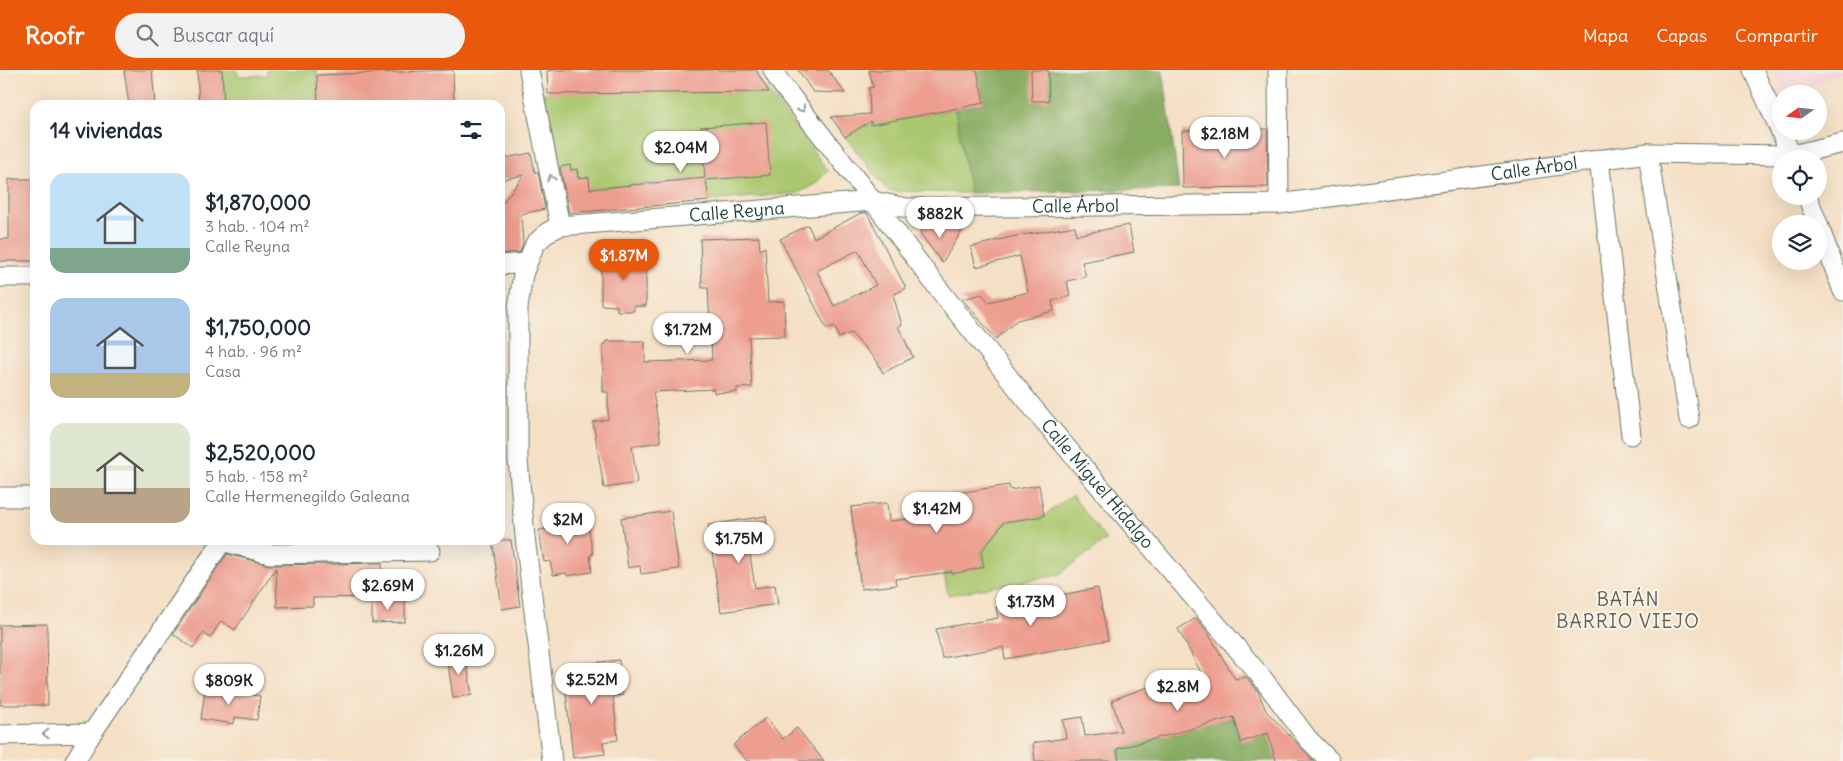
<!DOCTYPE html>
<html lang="es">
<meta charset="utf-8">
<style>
:root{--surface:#fff;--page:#f2f2f3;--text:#1f2937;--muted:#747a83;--accent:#ea580c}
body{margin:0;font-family:Delius,sans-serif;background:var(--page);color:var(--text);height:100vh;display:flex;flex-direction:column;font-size:19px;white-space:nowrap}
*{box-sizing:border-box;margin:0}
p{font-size:16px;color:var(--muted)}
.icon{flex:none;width:28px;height:28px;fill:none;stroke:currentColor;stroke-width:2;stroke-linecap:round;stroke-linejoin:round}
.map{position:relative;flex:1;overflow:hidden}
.panel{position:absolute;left:30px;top:30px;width:475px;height:445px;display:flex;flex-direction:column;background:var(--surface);border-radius:15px;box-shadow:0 5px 20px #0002}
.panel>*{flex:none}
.needle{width:32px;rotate:256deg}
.fabs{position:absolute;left:1772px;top:15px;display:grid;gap:10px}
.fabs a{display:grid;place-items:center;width:55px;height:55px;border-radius:50%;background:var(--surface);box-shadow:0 5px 20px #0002;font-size:25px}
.price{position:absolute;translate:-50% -42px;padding:0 11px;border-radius:18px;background:#fff;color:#222;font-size:16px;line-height:32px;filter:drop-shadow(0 1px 2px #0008)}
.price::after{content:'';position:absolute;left:50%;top:30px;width:15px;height:11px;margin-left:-8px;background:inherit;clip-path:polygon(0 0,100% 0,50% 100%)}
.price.on{background:var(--accent);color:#fff}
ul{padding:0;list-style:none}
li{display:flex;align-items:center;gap:15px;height:125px;padding:0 20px}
li span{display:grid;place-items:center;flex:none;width:140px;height:100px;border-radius:15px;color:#555}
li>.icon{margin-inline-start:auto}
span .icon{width:60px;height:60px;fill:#fffc;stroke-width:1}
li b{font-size:21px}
h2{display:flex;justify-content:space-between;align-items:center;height:60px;padding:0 20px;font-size:21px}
header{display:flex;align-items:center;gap:30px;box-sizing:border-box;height:70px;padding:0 25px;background:var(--accent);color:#fff}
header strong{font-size:24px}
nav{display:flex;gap:28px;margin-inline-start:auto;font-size:18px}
.search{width:350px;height:45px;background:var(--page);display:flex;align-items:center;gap:12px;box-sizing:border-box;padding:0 18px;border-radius:28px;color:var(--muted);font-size:19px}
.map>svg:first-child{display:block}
.built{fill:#f6cfd8}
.green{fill:#abc86f;stroke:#658252}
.forest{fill:#88ac62;stroke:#54744b}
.building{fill:#ed9e8f;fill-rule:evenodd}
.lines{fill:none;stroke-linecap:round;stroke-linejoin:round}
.minor-casing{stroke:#6a7667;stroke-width:21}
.minor{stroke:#fff;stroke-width:19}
.oneway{stroke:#8f9e9a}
.labels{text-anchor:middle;stroke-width:4.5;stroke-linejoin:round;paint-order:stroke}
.street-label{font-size:18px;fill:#1f3d34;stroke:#f7f3e8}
.neighbourhood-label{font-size:19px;letter-spacing:1px;fill:#675f54;stroke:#f7f3e8}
</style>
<header>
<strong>Roofr</strong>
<div class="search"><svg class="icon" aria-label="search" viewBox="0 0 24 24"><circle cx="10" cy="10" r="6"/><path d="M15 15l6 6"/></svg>Buscar aquí</div>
<nav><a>Mapa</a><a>Capas</a><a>Compartir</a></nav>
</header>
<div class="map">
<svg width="1843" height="691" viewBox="0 0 1843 691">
<rect width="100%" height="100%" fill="#f7f3e8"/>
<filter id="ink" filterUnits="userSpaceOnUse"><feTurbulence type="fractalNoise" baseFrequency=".02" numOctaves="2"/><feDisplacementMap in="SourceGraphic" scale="10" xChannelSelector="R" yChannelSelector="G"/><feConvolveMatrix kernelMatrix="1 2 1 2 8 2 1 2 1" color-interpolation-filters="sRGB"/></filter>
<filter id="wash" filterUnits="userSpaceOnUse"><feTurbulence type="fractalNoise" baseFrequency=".0096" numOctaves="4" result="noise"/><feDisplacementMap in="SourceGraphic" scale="20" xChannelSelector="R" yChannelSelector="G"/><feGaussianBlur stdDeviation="1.12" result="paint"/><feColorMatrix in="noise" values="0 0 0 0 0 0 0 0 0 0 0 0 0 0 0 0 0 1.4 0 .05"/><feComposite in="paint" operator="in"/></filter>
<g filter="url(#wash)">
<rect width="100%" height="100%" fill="#f5dfc5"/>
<polygon class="built" points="1773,0 1843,0 1843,2 1795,24 1784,24"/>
<g class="green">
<polygon points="222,0 237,0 238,6 267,5 267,0 317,0 318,35 224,35"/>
<polygon points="769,22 828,101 815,114 798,123 709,131 695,122 693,109 590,119 578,108 577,99 571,100 570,95 558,98 543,23"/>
<polygon points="955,39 970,123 888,121 845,67 862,56"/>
<polygon points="1072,425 1106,470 1058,505 948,525 944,504 984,497 981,482 1004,452 1044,446"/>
</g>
<g class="forest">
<polygon points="977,0 1163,0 1179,119 970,123 955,39 984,33"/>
<polygon points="1234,647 1241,671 1268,663 1287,691 1119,691 1117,679"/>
</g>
<g id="blocks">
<g class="building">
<polygon points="124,0 152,0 155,35 129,35"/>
<polygon points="197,0 222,0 224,35 199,35"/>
<polygon points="453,0 454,35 318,35 317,5"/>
<polygon points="556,0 756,0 769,22 548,24 547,1"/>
<polygon points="798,0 828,0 845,23 813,22"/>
<polygon points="869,0 977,0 984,33 871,55 871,51 845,67 831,47 870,44 869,18 873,17"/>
<polygon points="1031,0 1048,0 1049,31 1032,31"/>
<polygon points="766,52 770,105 706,110 709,131 569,143 560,97 570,95 571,100 577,99 578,108 589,107 590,119 705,108 701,57"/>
<polygon points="1267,59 1268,117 1183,118 1182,61"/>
<polygon points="531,83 535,102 538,102 545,139 521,144 523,173 520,182 500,184 500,136 524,105 500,110 500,89"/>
<polygon points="9,109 35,109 35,191 0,191 0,169 9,169"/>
<path d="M861,143H867L906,218L893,225L902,255L898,256L913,287L883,303L877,291L851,263L839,268L834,256L827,259L780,169L808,155L814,168ZM858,180L876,215L834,236L817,201Z"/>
<polygon points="927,153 963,159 942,193 920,163 924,155"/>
<polygon points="1129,155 1134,182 1082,192 1086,207 1067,211 1070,226 1052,231 1054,241 1017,250 996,269 962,229 982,224 989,232 1028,222 1020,186 976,197 971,177 1011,167 1075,156 1076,165"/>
<polygon points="759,167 760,180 765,177 768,232 784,231 785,266 749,267 752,317 737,318 737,322 714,323 714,319 653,322 661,372 632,376 637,413 604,418 593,352 608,349 608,322 603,322 603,274 606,274 606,271 645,271 645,292 712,290 708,218 702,218 700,169"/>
<polygon points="601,184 646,184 646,236 634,236 634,241 617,241 617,236 601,235"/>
<polygon points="1009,415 1010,420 1039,415 1044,446 1004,452 981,482 984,497 952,504 952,502 895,509 896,515 861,519 851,437 887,433 889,451 938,446 936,433 945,431 944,425"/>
<polygon points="671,441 679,499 641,504 640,496 628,498 621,448"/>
<polygon points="580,442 582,455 588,454 593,485 590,485 592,502 567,506 567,503 553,505 550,491 544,492 539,460 554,458 552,446"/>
<polygon points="766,446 769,468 748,471 755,518 775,515 778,534 721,542 708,455"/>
<polygon points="492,470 511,470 520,536 502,539"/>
<polygon points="227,484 270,495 382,493 383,527 313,528 313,536 277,537 276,498 235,560 221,551 210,568 203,563 193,578 173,564"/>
<polygon points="1098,518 1108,570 1005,589 1003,577 942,588 936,559 998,548 996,537"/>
<polygon points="372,530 405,530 405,552 372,553"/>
<polygon points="1196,548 1207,561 1235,609 1246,607 1258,621 1266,641 1314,691 1276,691 1268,663 1241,672 1234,647 1117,679 1119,691 1035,691 1033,673 1066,668 1063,650 1082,647 1085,666 1121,661 1112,630 1148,617 1150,625 1205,610 1178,559"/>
<polygon points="47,554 48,635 0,635 0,555"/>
<polygon points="465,583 472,625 453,628 447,586"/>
<polygon points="619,590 623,625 613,626 618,670 603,672 605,684 573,688 563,596"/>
<polygon points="205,619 260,626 257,650 235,647 234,654 201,649"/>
<polygon points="766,648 783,669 797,658 824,691 747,691 733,675"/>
</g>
</g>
</g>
<g filter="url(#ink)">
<use href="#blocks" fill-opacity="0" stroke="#6a7667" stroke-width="1"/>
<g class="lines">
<g class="minor-casing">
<g id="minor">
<polyline points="529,0 560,156"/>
<path id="s1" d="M773,0L779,11L873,131L934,213L1033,338L1263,609L1308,669L1330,691"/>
<polyline points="1278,0 1279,134"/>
<polyline points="1753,0 1793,89"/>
<polyline points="1648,83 1689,349"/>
<polyline points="1599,89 1631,365"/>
<polyline points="1807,126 1818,154"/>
<polyline points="1819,157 1843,221"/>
<polyline points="500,195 527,193"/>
<polyline points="0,207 35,207"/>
<polyline points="0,427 35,427"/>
<polyline points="222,471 270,484 430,481"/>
<polyline points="0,665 92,663"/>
<polyline points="75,691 92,663 223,470"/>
<path id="s2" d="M552,691L525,467L518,390V238L523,204L535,174L548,162L560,156L873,131L907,138L1279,134L1648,83L1792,85L1843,73"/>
</g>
</g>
<use href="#minor" class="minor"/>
</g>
<defs><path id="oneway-chevron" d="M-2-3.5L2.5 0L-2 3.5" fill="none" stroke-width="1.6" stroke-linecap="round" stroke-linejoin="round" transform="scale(1.25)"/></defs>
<g class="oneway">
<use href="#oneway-chevron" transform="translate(802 39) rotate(52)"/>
<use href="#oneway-chevron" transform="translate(551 108) rotate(-101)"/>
<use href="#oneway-chevron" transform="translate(46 664) rotate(179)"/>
</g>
</g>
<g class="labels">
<g class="street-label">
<text dy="6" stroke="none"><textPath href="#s2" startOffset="1531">Calle Árbol</textPath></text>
<text dy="6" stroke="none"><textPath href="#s2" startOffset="1070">Calle Árbol</textPath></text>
<text dy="6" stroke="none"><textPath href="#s2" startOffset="730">Calle Reyna</textPath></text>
<text dy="6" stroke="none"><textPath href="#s1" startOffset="526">Calle Miguel Hidalgo</textPath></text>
</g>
<g class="neighbourhood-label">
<text x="1628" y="536">BATÁN<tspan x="1628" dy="22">BARRIO VIEJO</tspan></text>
</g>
</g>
</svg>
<div class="fabs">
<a><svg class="needle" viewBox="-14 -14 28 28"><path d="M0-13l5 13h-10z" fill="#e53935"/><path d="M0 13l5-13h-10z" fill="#747a83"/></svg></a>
<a><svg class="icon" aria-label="locate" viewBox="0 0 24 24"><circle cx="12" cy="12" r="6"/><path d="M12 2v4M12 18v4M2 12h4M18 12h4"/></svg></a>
<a><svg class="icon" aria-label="layers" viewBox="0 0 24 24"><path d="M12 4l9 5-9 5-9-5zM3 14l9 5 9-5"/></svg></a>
</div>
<b class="price" style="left:1225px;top:89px">$2.18M</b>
<b class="price" style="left:681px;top:103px">$2.04M</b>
<b class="price" style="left:940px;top:169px">$882K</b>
<b class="price on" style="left:624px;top:211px">$1.87M</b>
<b class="price" style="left:688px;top:285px">$1.72M</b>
<b class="price" style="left:937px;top:464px">$1.42M</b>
<b class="price" style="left:568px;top:475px">$2M</b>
<b class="price" style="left:739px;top:494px">$1.75M</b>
<b class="price" style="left:388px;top:541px">$2.69M</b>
<b class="price" style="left:1031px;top:557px">$1.73M</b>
<b class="price" style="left:459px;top:606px">$1.26M</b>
<b class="price" style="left:592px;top:635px">$2.52M</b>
<b class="price" style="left:229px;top:636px">$809K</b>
<b class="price" style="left:1178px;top:642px">$2.8M</b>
<section class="panel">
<h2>14 viviendas<svg class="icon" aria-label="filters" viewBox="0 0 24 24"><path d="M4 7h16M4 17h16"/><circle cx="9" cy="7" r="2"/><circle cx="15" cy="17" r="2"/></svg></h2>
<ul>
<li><span style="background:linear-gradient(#bfe0f5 75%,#7fa58c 0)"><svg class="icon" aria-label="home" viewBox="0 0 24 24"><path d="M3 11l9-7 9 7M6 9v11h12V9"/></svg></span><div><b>$1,870,000</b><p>3 hab. · 104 m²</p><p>Calle Reyna</p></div></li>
<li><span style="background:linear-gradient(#a9c7e8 75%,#c2b280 0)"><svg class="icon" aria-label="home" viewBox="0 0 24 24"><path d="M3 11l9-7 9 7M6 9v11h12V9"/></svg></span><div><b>$1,750,000</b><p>4 hab. · 96 m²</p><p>Casa</p></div></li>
<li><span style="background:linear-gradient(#dfe7d0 65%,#b9a48a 0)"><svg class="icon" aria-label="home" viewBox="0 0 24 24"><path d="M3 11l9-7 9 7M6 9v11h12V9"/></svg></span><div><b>$2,520,000</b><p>5 hab. · 158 m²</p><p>Calle Hermenegildo Galeana</p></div></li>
</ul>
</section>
</div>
